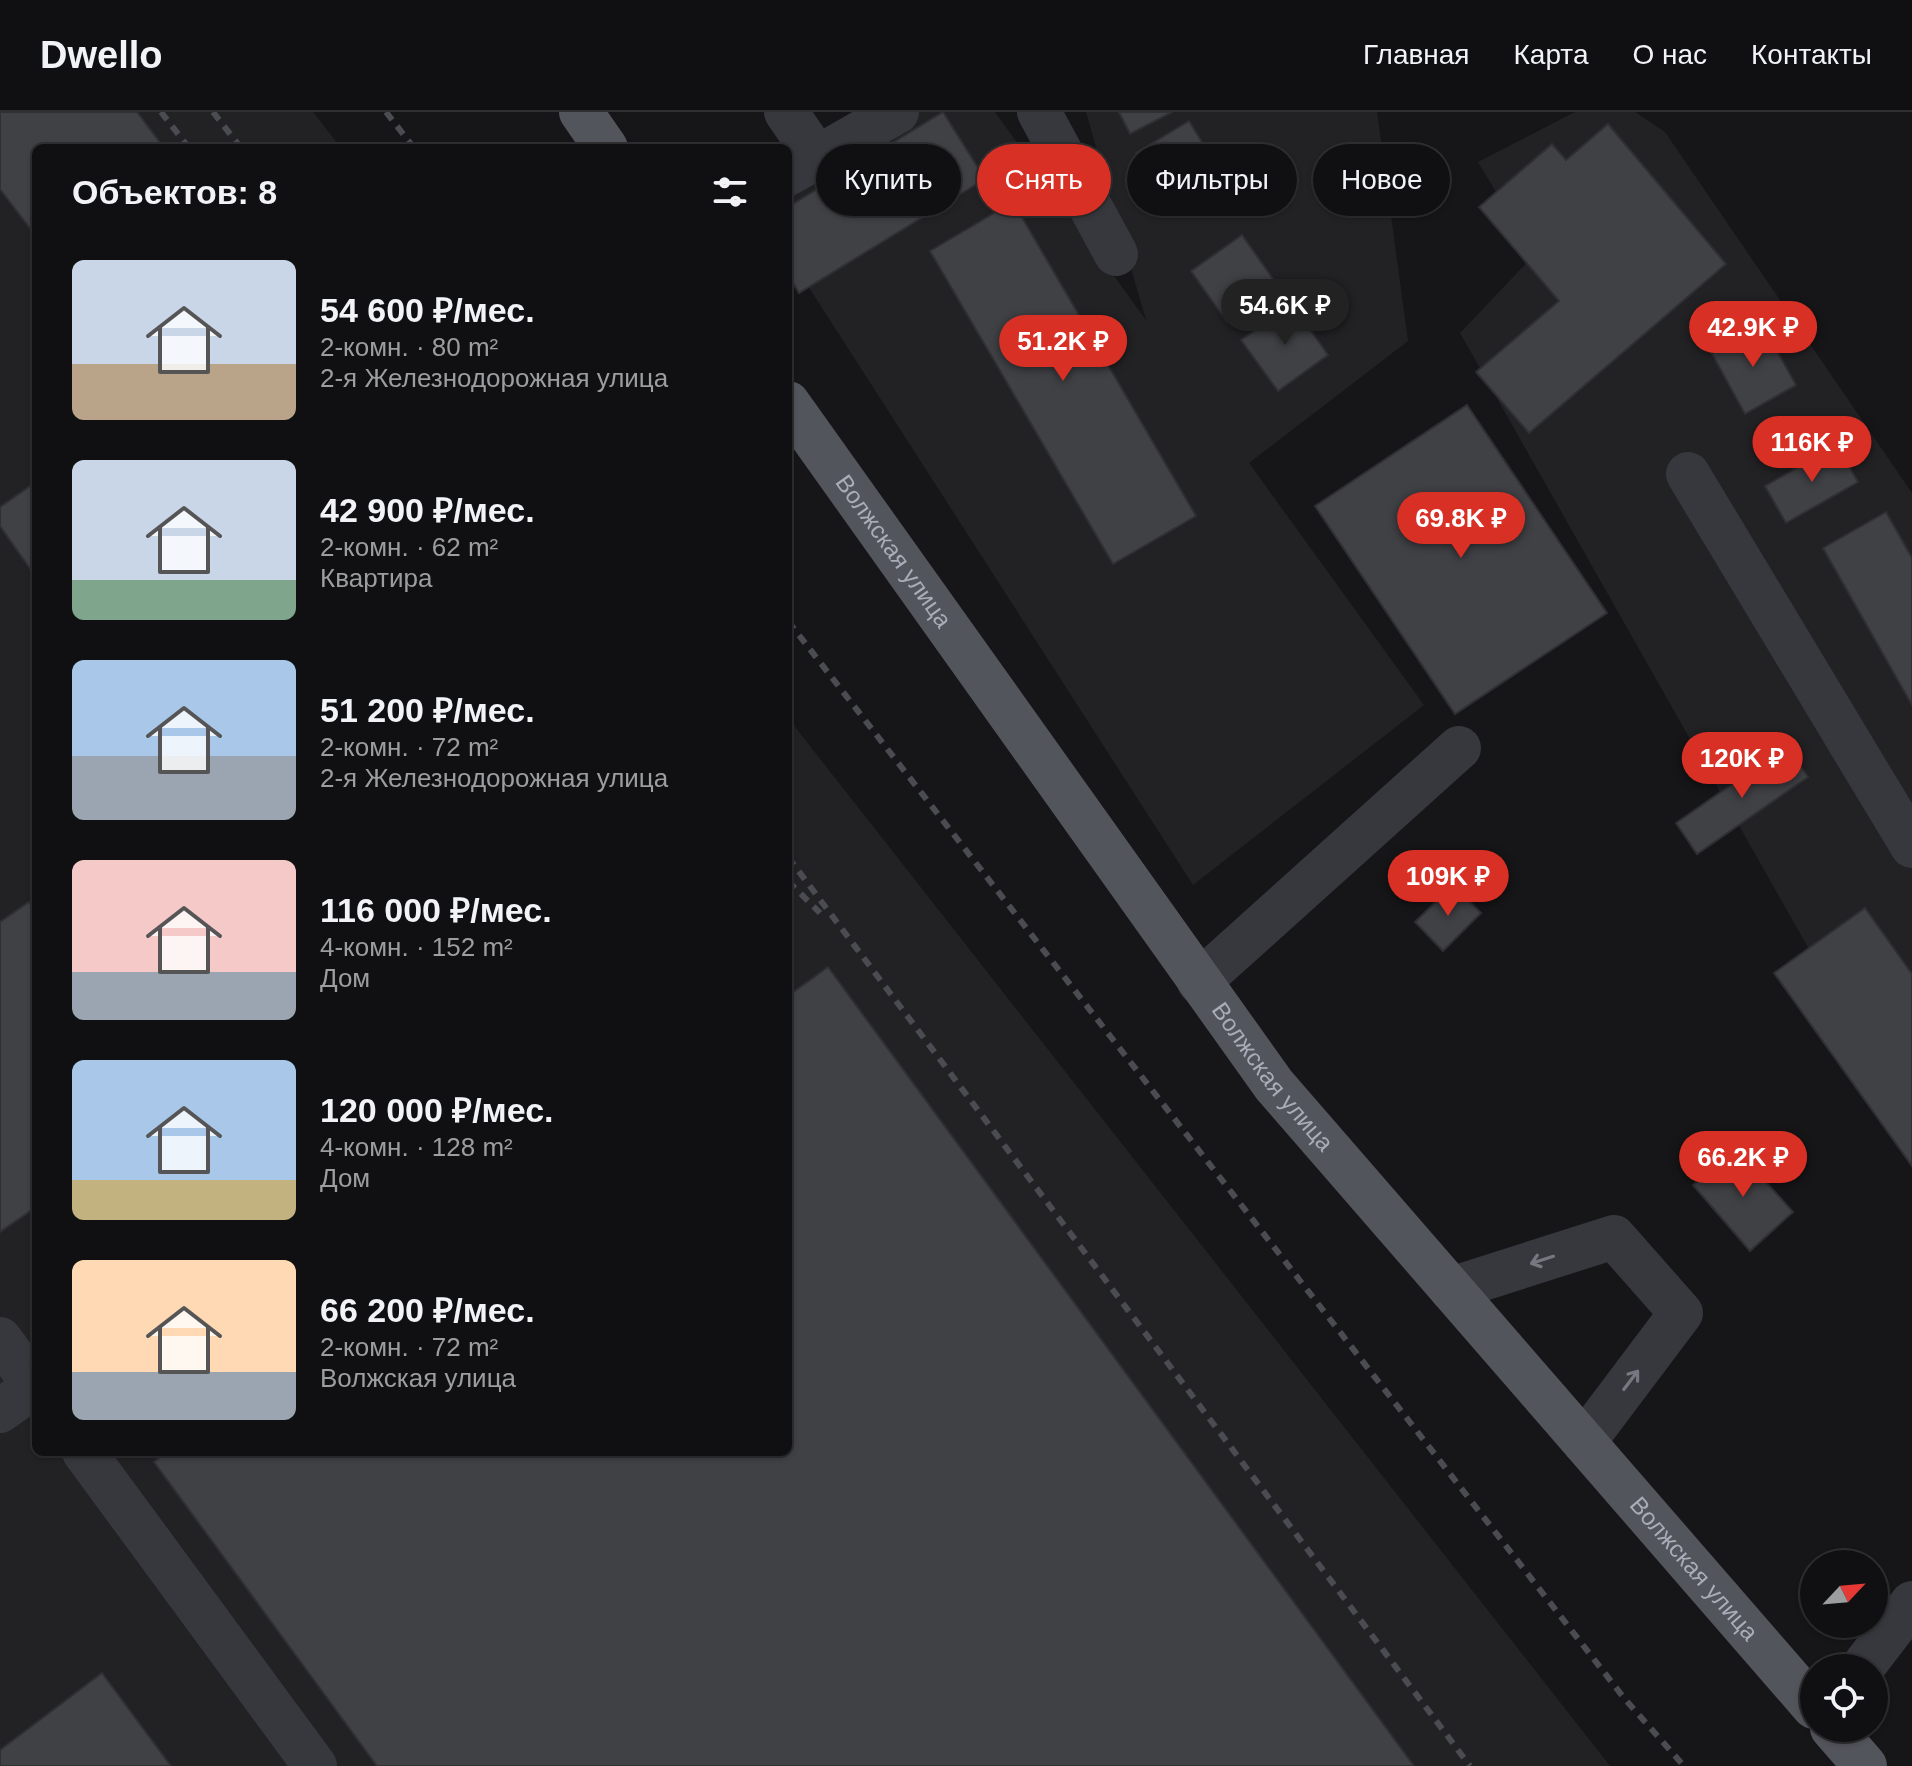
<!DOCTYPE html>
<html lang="ru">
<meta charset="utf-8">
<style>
:root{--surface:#101012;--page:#19191b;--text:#f1f3f6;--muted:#9c9d9f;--line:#303032;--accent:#d93025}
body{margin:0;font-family:Arial,sans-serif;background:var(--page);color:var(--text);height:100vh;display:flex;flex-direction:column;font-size:30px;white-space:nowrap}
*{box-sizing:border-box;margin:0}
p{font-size:26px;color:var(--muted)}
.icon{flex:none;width:44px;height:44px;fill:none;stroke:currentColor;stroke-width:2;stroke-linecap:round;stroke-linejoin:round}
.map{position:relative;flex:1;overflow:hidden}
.drawer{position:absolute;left:32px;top:32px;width:760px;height:1312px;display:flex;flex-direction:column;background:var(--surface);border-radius:12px;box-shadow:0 2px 6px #0004,0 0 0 2px var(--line)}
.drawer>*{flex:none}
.guide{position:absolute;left:816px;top:32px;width:760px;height:72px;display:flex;gap:16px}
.needle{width:52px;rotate:64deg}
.fabs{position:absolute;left:1800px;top:1438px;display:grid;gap:16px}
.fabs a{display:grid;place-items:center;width:88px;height:88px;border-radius:50%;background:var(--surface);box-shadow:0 2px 6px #0004,0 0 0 2px var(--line);font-size:40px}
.price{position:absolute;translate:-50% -68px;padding:0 18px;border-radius:28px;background:var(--accent);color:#fff;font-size:26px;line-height:52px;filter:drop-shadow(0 2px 4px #0008)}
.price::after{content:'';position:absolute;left:50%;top:48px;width:24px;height:18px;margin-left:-12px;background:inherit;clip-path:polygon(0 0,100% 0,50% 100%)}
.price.on{background:#222;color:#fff}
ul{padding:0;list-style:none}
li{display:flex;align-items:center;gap:24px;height:200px;padding:0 40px}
li span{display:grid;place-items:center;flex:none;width:224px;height:160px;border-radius:12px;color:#555}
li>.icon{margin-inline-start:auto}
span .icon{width:96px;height:96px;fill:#fffc;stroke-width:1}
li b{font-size:34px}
h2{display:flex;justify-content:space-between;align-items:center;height:96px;padding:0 40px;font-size:34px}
.tag{padding:0 28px;border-radius:36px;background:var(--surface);box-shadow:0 2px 6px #0004,0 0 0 2px var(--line);font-size:28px;line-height:72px}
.tag.on{background:var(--accent);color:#fff}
header{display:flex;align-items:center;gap:48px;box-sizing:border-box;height:112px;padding:0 40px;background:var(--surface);border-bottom:2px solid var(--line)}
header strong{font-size:38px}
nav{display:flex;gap:44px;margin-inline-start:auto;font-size:28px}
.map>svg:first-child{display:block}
.built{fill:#222225}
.building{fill:#404145;stroke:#303034;stroke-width:2}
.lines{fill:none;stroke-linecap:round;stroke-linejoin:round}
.minor{stroke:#37383d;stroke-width:44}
.major{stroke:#53555c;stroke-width:44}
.rail{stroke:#4a4c52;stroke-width:6;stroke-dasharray:10 8;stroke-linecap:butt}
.oneway{stroke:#757881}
.labels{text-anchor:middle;stroke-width:7;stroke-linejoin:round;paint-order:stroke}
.street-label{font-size:24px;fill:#a8adb8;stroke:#111113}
</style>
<header>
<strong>Dwello</strong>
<nav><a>Главная</a><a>Карта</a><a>О нас</a><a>Контакты</a></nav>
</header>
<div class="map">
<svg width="1912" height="1654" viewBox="0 0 1912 1654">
<rect width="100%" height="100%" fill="#161618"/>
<g class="built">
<polygon points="0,0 313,0 341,36 36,36 36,1340 788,1340 788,606 1610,1654 0,1654"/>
<polygon points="912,0 995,0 1146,208 1086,0 1377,0 1408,229 1249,351 1424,593 1193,773 788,143 788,85"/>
<polygon points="1575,0 1635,0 1665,20 1912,381 1912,1019 1460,221 1534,143 1478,50"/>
</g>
<g class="building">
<polygon points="0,0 137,0 164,36 36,36 36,124 0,77"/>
<polygon points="943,0 985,67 799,181 788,162 788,95"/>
<polygon points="1119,0 1172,0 1130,22"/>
<polygon points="1189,9 1222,63 1168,95 1136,41"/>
<polygon points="1608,12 1726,152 1529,321 1476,260 1559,189 1479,95 1552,32 1566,48"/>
<polygon points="1013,90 1196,404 1113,452 930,139"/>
<polygon points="1242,123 1278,174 1227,210 1191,159"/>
<polygon points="1292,192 1328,243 1278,279 1241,228"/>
<polygon points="1762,212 1796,273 1745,302 1711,240"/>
<polygon points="1467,293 1607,501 1455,602 1315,394"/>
<polygon points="1837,333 1858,370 1786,411 1765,374"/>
<polygon points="36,370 36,465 0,414 0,395"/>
<polygon points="1886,400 1912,446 1912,593 1823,436"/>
<polygon points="1787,634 1808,665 1697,742 1676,711"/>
<polygon points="1453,773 1481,801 1443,839 1415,810"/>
<polygon points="29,790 36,800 36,1095 0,1120 0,810"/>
<polygon points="1865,796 1912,862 1912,1054 1774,861"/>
<polygon points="828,855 1414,1654 377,1654 154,1350 167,1340 788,1340 788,884"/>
<polygon points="1735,1035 1793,1100 1750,1139 1693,1073"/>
<polygon points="102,1561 171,1654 0,1654 0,1638"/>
</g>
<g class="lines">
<g class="minor">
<polyline points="786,0 817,45"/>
<polyline points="1039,0 1116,142"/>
<polyline points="788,62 897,0"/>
<polyline points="1688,362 1912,734"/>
<polyline points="1199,870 1459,636"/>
<polyline points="1451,1177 1614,1125 1681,1201 1584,1330"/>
<polyline points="0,1227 36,1276"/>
<polyline points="0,1299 36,1273"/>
<polyline points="84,1340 315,1654"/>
<polyline points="1862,1556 1912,1491"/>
</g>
<g class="major">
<polyline points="581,0 606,36"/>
<path id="s1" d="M788,291L1274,973L1814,1595"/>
<polyline points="1832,1616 1865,1654"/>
</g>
<g class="rail">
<polyline points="161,0 189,36"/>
<polyline points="213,0 241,36"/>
<polyline points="386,0 414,36"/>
<polyline points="788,509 1624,1586 1684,1654"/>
<polyline points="788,745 1470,1654"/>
<polyline points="788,769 820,801"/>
</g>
</g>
<defs><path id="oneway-shaft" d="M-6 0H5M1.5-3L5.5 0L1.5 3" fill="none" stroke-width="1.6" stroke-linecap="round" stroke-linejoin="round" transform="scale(2)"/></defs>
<g class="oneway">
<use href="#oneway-shaft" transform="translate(1542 1148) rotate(162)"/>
<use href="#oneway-shaft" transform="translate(1631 1268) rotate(-53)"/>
</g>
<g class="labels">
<g class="street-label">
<text dy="8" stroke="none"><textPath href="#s1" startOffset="182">Волжская улица</textPath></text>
<text dy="8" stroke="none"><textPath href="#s1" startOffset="830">Волжская улица</textPath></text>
<text dy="8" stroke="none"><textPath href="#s1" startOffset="1478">Волжская улица</textPath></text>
</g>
</g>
</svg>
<div class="fabs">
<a><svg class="needle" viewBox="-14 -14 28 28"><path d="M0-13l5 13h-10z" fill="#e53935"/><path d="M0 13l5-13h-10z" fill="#9c9d9f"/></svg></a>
<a><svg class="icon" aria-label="locate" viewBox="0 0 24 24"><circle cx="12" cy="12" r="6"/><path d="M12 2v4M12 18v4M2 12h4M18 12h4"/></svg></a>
</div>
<b class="price on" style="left:1285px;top:235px">54.6K ₽</b>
<b class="price" style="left:1753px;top:257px">42.9K ₽</b>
<b class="price" style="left:1063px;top:271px">51.2K ₽</b>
<b class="price" style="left:1812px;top:372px">116K ₽</b>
<b class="price" style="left:1461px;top:448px">69.8K ₽</b>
<b class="price" style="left:1742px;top:688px">120K ₽</b>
<b class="price" style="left:1448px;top:806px">109K ₽</b>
<b class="price" style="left:1743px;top:1087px">66.2K ₽</b>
<div class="guide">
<a class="tag">Купить</a>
<a class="tag on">Снять</a>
<a class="tag">Фильтры</a>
<a class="tag">Новое</a>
</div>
<section class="drawer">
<h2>Объектов: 8<svg class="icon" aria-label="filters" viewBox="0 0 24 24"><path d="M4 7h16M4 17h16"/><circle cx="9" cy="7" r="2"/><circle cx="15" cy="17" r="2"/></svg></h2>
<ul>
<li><span style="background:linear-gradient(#c9d6e8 65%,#b9a48a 0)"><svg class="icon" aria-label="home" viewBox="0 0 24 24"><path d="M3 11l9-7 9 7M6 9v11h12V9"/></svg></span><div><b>54 600 ₽/мес.</b><p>2-комн. · 80 m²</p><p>2-я Железнодорожная улица</p></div></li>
<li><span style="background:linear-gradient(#c9d6e8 75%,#7fa58c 0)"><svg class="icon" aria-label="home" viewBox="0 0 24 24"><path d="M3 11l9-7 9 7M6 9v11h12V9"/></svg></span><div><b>42 900 ₽/мес.</b><p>2-комн. · 62 m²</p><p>Квартира</p></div></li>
<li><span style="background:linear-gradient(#a9c7e8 60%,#9aa5b1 0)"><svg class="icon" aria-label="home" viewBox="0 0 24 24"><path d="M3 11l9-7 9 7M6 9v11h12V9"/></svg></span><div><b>51 200 ₽/мес.</b><p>2-комн. · 72 m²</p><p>2-я Железнодорожная улица</p></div></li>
<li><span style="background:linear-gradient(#f6c9c9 70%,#9aa5b1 0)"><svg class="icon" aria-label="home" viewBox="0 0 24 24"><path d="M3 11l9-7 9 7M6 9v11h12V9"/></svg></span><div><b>116 000 ₽/мес.</b><p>4-комн. · 152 m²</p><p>Дом</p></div></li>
<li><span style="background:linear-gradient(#a9c7e8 75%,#c2b280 0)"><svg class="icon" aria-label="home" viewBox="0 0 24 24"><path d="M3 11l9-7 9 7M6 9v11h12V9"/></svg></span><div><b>120 000 ₽/мес.</b><p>4-комн. · 128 m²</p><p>Дом</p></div></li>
<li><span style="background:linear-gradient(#ffd9b3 70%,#9aa5b1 0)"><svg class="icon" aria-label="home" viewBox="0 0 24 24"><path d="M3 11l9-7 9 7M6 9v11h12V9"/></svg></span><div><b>66 200 ₽/мес.</b><p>2-комн. · 72 m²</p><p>Волжская улица</p></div></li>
</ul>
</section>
</div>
